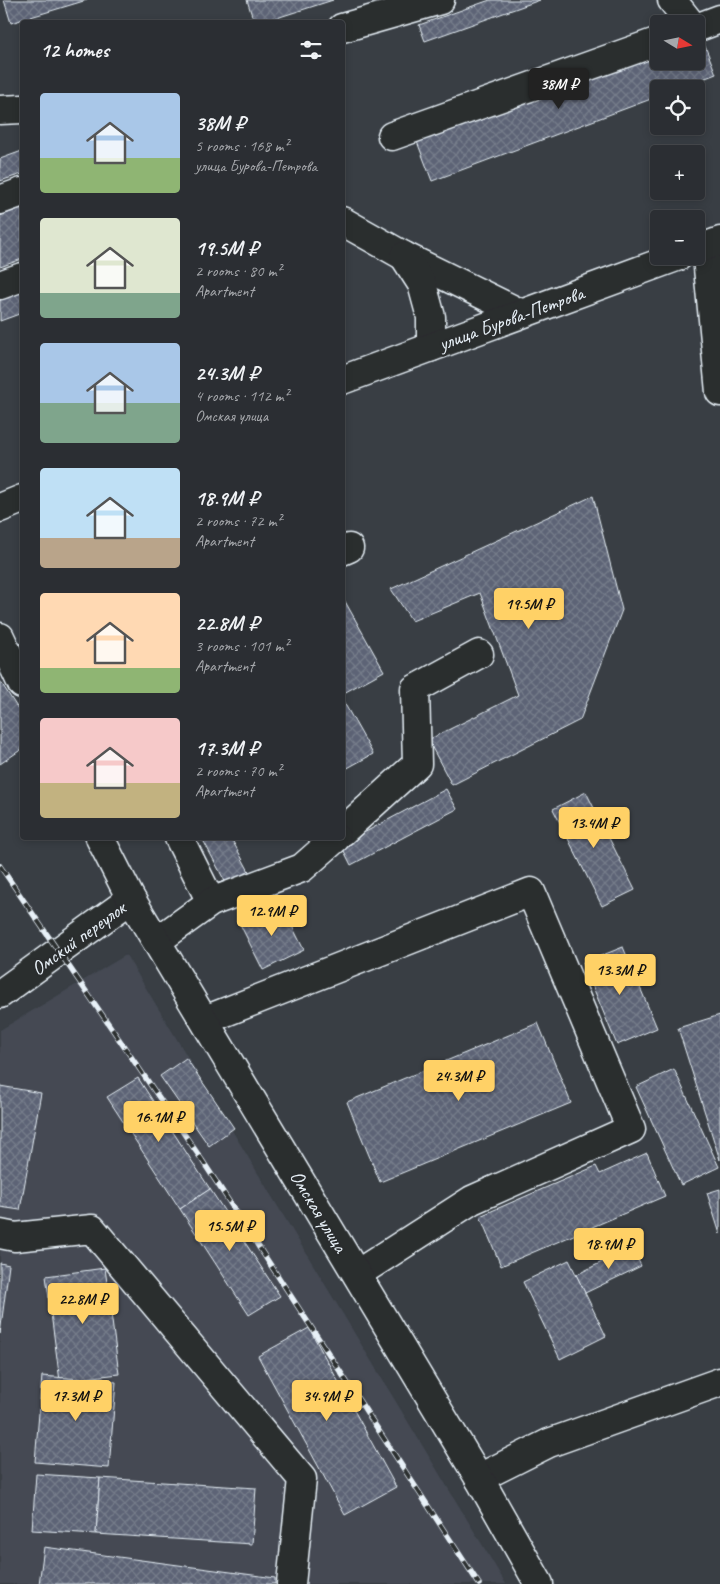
<!DOCTYPE html>
<meta charset="utf-8">
<style>
:root{--surface:#2b2e33;--page:#33363b;--text:#f1f3f6;--muted:#a6a8ac;--line:#474a4e;--accent:#ffd166}
body{margin:0;font-family:Caveat,sans-serif;background:var(--page);color:var(--text);height:100vh;display:flex;flex-direction:column;font-size:19px;white-space:nowrap}
*{box-sizing:border-box;margin:0}
p{font-size:16px;color:var(--muted)}
.icon{flex:none;width:28px;height:28px;fill:none;stroke:currentColor;stroke-width:2;stroke-linecap:round;stroke-linejoin:round}
.map{position:relative;flex:1;overflow:hidden}
.side{position:absolute;left:20px;top:20px;width:325px;height:820px;display:flex;flex-direction:column;background:var(--surface);border-radius:5px;box-shadow:0 2px 8px #0003,0 0 0 1px var(--line)}
.side>*{flex:none}
.needle{width:32px;rotate:100deg}
.controls{position:absolute;left:650px;top:15px;display:grid;gap:10px}
.controls a{display:grid;place-items:center;width:55px;height:55px;border-radius:5px;background:var(--surface);box-shadow:0 2px 8px #0003,0 0 0 1px var(--line);font-size:25px}
.price{position:absolute;translate:-50% -42px;padding:0 11px;border-radius:5px;background:var(--accent);color:#111;font-size:16px;line-height:32px;filter:drop-shadow(0 1px 2px #0008)}
.price::after{content:'';position:absolute;left:50%;top:30px;width:15px;height:11px;margin-left:-8px;background:inherit;clip-path:polygon(0 0,100% 0,50% 100%)}
.price.on{background:#222;color:#fff}
ul{padding:0;list-style:none}
li{display:flex;align-items:center;gap:15px;height:125px;padding:0 20px}
li span{display:grid;place-items:center;flex:none;width:140px;height:100px;border-radius:5px;color:#555}
li>.icon{margin-inline-start:auto}
span .icon{width:60px;height:60px;fill:#fffc;stroke-width:1}
li b{font-size:21px}
h2{display:flex;justify-content:space-between;align-items:center;height:60px;padding:0 20px;font-size:21px}
.map>svg:first-child{display:block}
.built{fill:#444953}
.building{fill:url(#building-cross-hatch);stroke:#e8f1f8}
.lines{fill:none;stroke-linecap:round;stroke-linejoin:round}
.minor-casing{stroke:#e8f1f8;stroke-width:31}
.major-casing{stroke:#e8f1f8;stroke-width:31}
.minor{stroke:#2a2d2e;stroke-width:28}
.major{stroke:#2a2d2e;stroke-width:28}
.rail-casing{stroke:#e8f1f8;stroke-width:5.5}
.rail{stroke:#2a2d2e;stroke-width:4;stroke-dasharray:11;stroke-linecap:butt}
.labels{text-anchor:middle;stroke-width:4.5;stroke-linejoin:round;paint-order:stroke}
.street-label{font-size:20px;fill:#e8f1f8;stroke:#2a2d2e}
</style>
<div class="map">
<svg width="720" height="1584" viewBox="0 0 720 1584">
<defs>
<pattern id="building-cross-hatch" width="8" height="8" patternUnits="userSpaceOnUse" patternTransform="scale(1.25)"><rect width="8" height="8" fill="#5d6476"/><path d="M0 0l8 8M0 8l8-8" fill="none" stroke="#747b8a"/></pattern>
</defs>
<rect width="100%" height="100%" fill="#393e44"/>
<filter id="ink" filterUnits="userSpaceOnUse"><feTurbulence type="fractalNoise" baseFrequency=".02" numOctaves="2"/><feDisplacementMap in="SourceGraphic" scale="10" xChannelSelector="R" yChannelSelector="G"/><feConvolveMatrix kernelMatrix="1 2 1 2 8 2 1 2 1" color-interpolation-filters="sRGB"/></filter>
<g filter="url(#ink)">
<polygon class="built" points="126,955 506,1584 0,1584 0,1030"/>
<g class="building">
<polygon points="4,0 87,0 11,23"/>
<polygon points="247,0 333,0 264,22 254,22"/>
<polygon points="490,0 540,0 425,41 419,25"/>
<polygon points="699,31 716,74 677,89 659,89 659,96 432,181 416,139 659,47 659,61 696,61 696,33"/>
<polygon points="22,151 22,174 0,181 0,159"/>
<polygon points="22,208 22,259 0,267 0,216"/>
<polygon points="22,291 22,313 0,321 0,300"/>
<polygon points="593,496 622,610 580,720 452,785 428,740 518,695 480,593 412,621 391,589"/>
<polygon points="342,596 384,671 342,694"/>
<polygon points="0,681 22,715 22,749 0,764"/>
<polygon points="342,699 373,754 342,771"/>
<polygon points="446,789 457,809 351,865 341,845"/>
<polygon points="586,792 635,890 602,906 553,809"/>
<polygon points="202,838 231,838 252,877 229,889"/>
<polygon points="281,904 304,950 263,970 240,924"/>
<polygon points="623,947 657,1028 617,1045 583,963"/>
<polygon points="720,1015 720,1160 678,1028"/>
<polygon points="538,1023 571,1103 380,1182 347,1102"/>
<polygon points="186,1058 234,1128 209,1146 160,1076"/>
<polygon points="674,1069 719,1167 681,1185 636,1087"/>
<polygon points="138,1078 210,1189 180,1209 107,1097"/>
<polygon points="0,1086 41,1093 20,1210 0,1207"/>
<polygon points="647,1153 665,1196 501,1266 480,1216 596,1166 600,1174"/>
<polygon points="210,1189 280,1296 249,1315 180,1209"/>
<polygon points="720,1189 720,1234 707,1193"/>
<polygon points="632,1247 641,1266 585,1293 576,1275"/>
<polygon points="569,1260 606,1336 560,1359 523,1282"/>
<polygon points="0,1263 9,1265 0,1334"/>
<polygon points="105,1268 119,1374 60,1381 46,1276"/>
<polygon points="309,1328 396,1487 345,1515 258,1356"/>
<polygon points="42,1376 116,1382 109,1468 35,1462"/>
<polygon points="36,1474 100,1478 96,1534 32,1530"/>
<polygon points="100,1478 256,1488 252,1544 96,1534"/>
<polygon points="44,1547 275,1578 275,1584 39,1584"/>
</g>
<g class="lines">
<g class="minor-casing">
<g id="minor">
<polyline points="672,0 691,24"/>
<polyline points="342,28 440,0"/>
<polyline points="696,28 720,19"/>
<polyline points="392,136 659,41"/>
<polyline points="0,200 22,192"/>
<polyline points="706,247 720,392"/>
<polyline points="0,285 22,277"/>
<polyline points="342,551 349,548"/>
<polyline points="342,832 417,764 415,689 479,654"/>
<polyline points="179,838 211,902"/>
<polyline points="157,941 211,902 302,868 336,838"/>
<polyline points="0,994 131,899"/>
<polyline points="205,1020 531,892 631,1129 472,1200 357,1274"/>
<polyline points="0,1234 15,1237 92,1229 302,1479 291,1584"/>
<polyline points="479,1478 549,1443 720,1382"/>
</g>
</g>
<g class="major-casing">
<g id="major">
<polyline points="0,110 22,109"/>
<polyline points="342,221 404,256 520,313"/>
<polyline points="696,250 720,241"/>
<polyline points="404,256 422,284 431,317 431,347"/>
<polyline points="342,380 679,256"/>
<polyline points="0,508 22,499"/>
<polyline points="0,637 22,684"/>
<polyline points="100,838 131,899 479,1478 539,1584"/>
</g>
</g>
<use href="#minor" class="minor"/>
<use href="#major" class="major"/>
<g class="rail-casing">
<polyline id="rail" points="0,866 202,1160 479,1584"/>
</g>
<use href="#rail" class="rail"/>
</g>
</g>
<g class="labels">
<g class="street-label">
<text transform="translate(511 318) rotate(-20)" y="7">улица Бурова-Петрова</text>
<text transform="translate(78 938) rotate(-36)" y="7">Омский переулок</text>
<text transform="translate(319 1211) rotate(59)" y="7">Омская улица</text>
</g>
</g>
</svg>
<div class="controls">
<a><svg class="needle" viewBox="-14 -14 28 28"><path d="M0-13l5 13h-10z" fill="#e53935"/><path d="M0 13l5-13h-10z" fill="#a6a8ac"/></svg></a>
<a><svg class="icon" aria-label="locate" viewBox="0 0 24 24"><circle cx="12" cy="12" r="6"/><path d="M12 2v4M12 18v4M2 12h4M18 12h4"/></svg></a>
<a>+</a>
<a>−</a>
</div>
<b class="price on" style="left:559px;top:110px">38M ₽</b>
<b class="price" style="left:529px;top:630px">19.5M ₽</b>
<b class="price" style="left:594px;top:849px">13.4M ₽</b>
<b class="price" style="left:272px;top:937px">12.9M ₽</b>
<b class="price" style="left:620px;top:996px">13.3M ₽</b>
<b class="price" style="left:459px;top:1102px">24.3M ₽</b>
<b class="price" style="left:159px;top:1143px">16.1M ₽</b>
<b class="price" style="left:230px;top:1252px">15.5M ₽</b>
<b class="price" style="left:609px;top:1270px">18.9M ₽</b>
<b class="price" style="left:83px;top:1325px">22.8M ₽</b>
<b class="price" style="left:76px;top:1422px">17.3M ₽</b>
<b class="price" style="left:327px;top:1422px">34.9M ₽</b>
<section class="side">
<h2>12 homes<svg class="icon" aria-label="filters" viewBox="0 0 24 24"><path d="M4 7h16M4 17h16"/><circle cx="9" cy="7" r="2"/><circle cx="15" cy="17" r="2"/></svg></h2>
<ul>
<li><span style="background:linear-gradient(#a9c7e8 65%,#8fb573 0)"><svg class="icon" aria-label="home" viewBox="0 0 24 24"><path d="M3 11l9-7 9 7M6 9v11h12V9"/></svg></span><div><b>38M ₽</b><p>5 rooms · 168 m²</p><p>улица Бурова-Петрова</p></div></li>
<li><span style="background:linear-gradient(#dfe7d0 75%,#7fa58c 0)"><svg class="icon" aria-label="home" viewBox="0 0 24 24"><path d="M3 11l9-7 9 7M6 9v11h12V9"/></svg></span><div><b>19.5M ₽</b><p>2 rooms · 80 m²</p><p>Apartment</p></div></li>
<li><span style="background:linear-gradient(#a9c7e8 60%,#7fa58c 0)"><svg class="icon" aria-label="home" viewBox="0 0 24 24"><path d="M3 11l9-7 9 7M6 9v11h12V9"/></svg></span><div><b>24.3M ₽</b><p>4 rooms · 112 m²</p><p>Омская улица</p></div></li>
<li><span style="background:linear-gradient(#bfe0f5 70%,#b9a48a 0)"><svg class="icon" aria-label="home" viewBox="0 0 24 24"><path d="M3 11l9-7 9 7M6 9v11h12V9"/></svg></span><div><b>18.9M ₽</b><p>2 rooms · 72 m²</p><p>Apartment</p></div></li>
<li><span style="background:linear-gradient(#ffd9b3 75%,#8fb573 0)"><svg class="icon" aria-label="home" viewBox="0 0 24 24"><path d="M3 11l9-7 9 7M6 9v11h12V9"/></svg></span><div><b>22.8M ₽</b><p>3 rooms · 101 m²</p><p>Apartment</p></div></li>
<li><span style="background:linear-gradient(#f6c9c9 65%,#c2b280 0)"><svg class="icon" aria-label="home" viewBox="0 0 24 24"><path d="M3 11l9-7 9 7M6 9v11h12V9"/></svg></span><div><b>17.3M ₽</b><p>2 rooms · 70 m²</p><p>Apartment</p></div></li>
</ul>
</section>
</div>
